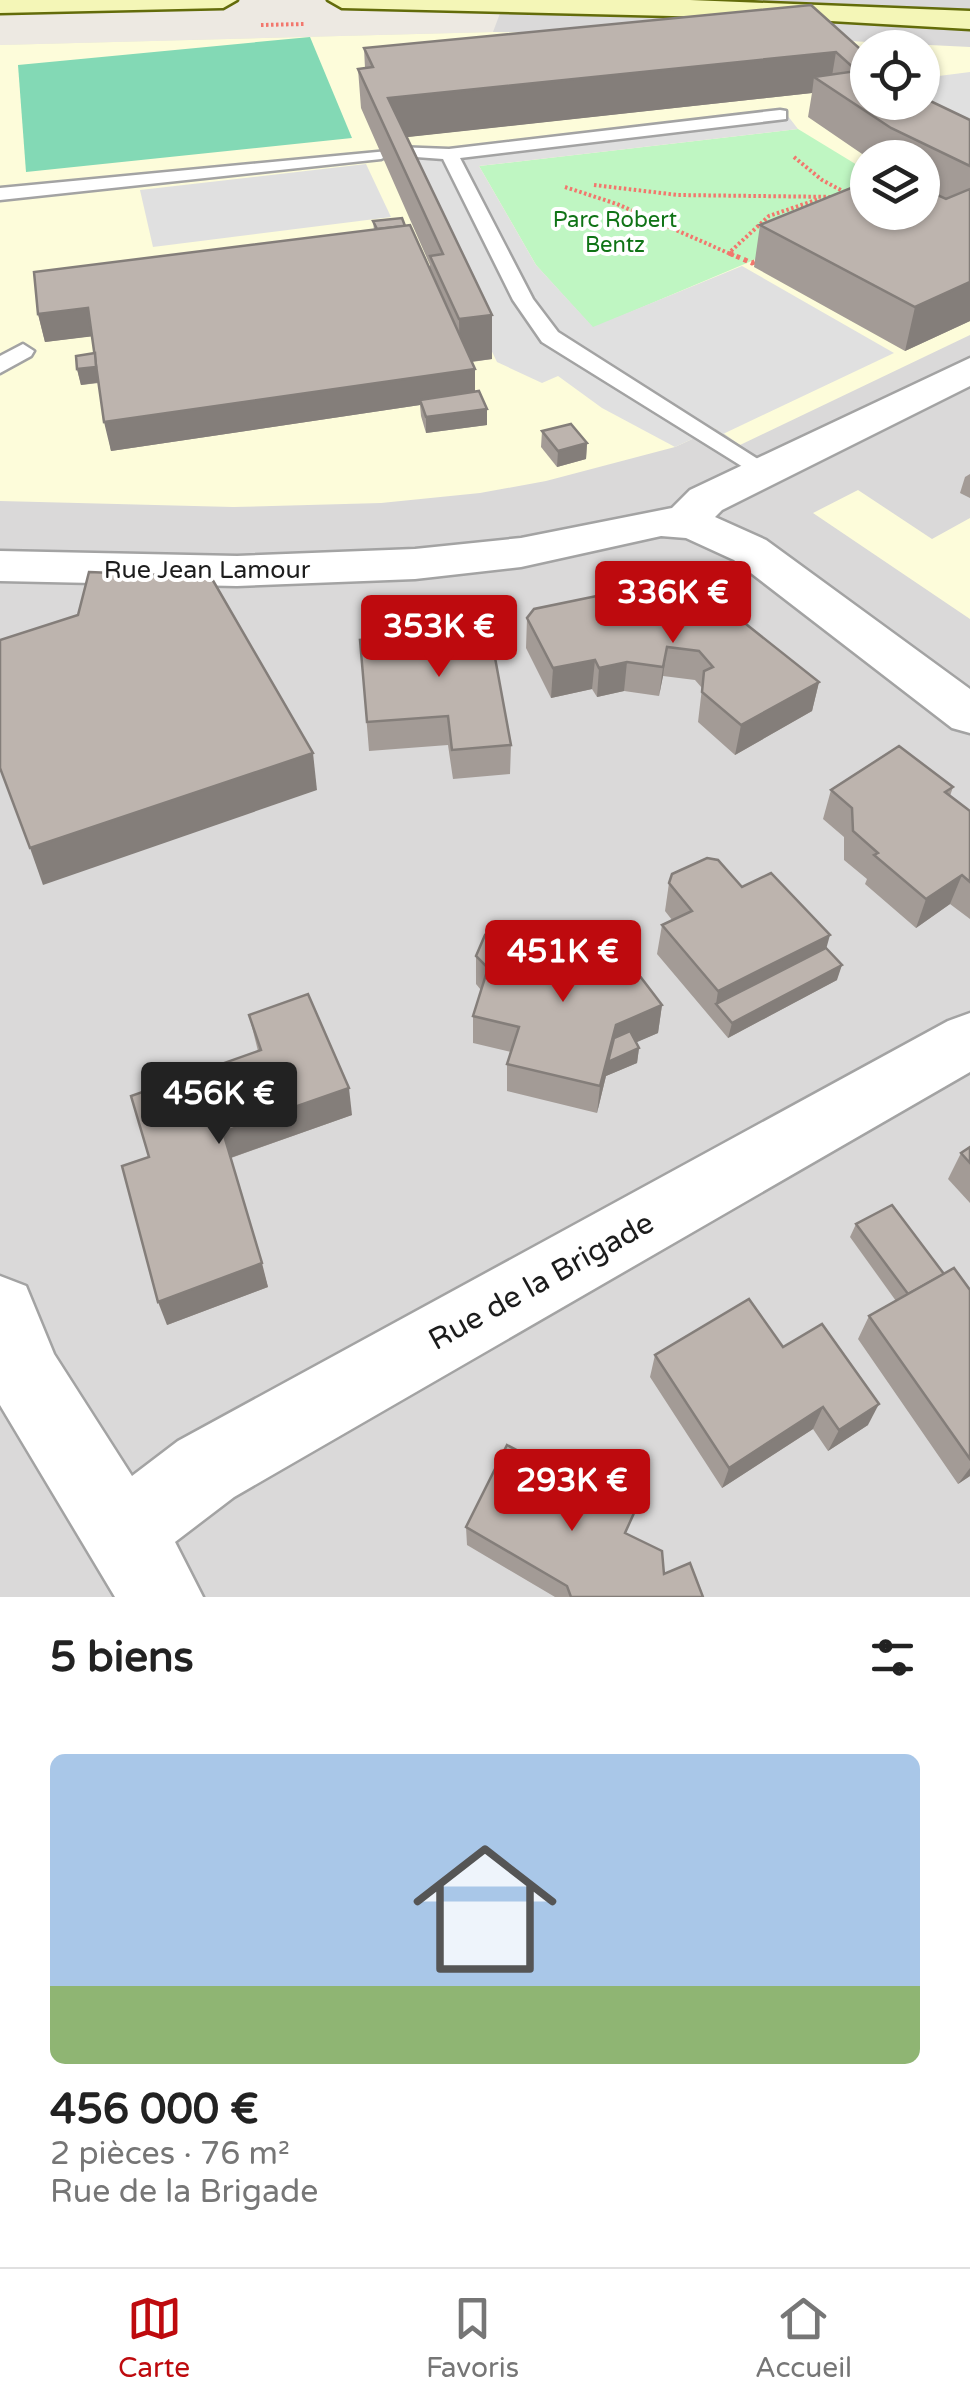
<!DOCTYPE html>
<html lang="fr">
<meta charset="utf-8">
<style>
:root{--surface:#fff;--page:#f2f2f2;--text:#222;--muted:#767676;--line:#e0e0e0;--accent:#be0a0e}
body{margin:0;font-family:"Varela Round",sans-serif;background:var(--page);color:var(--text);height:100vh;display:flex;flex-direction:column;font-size:38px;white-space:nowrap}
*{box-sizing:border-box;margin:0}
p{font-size:32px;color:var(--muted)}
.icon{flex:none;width:55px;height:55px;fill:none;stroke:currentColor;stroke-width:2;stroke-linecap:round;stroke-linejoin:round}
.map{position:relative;height:1597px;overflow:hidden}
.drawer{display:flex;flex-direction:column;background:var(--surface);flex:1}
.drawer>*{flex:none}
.tools{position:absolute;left:850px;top:30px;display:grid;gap:20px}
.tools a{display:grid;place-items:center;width:90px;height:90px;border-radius:50%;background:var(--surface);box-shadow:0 2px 8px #0004;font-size:50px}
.price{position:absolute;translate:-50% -85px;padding:0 22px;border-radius:10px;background:var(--accent);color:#fff;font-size:32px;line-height:65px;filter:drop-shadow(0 2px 5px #0008)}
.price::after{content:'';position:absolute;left:50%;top:60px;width:30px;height:22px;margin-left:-15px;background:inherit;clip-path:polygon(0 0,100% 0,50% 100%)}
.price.current{background:#222;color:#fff}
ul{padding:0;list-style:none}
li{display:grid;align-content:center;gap:20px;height:530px;padding:0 50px}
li+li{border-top:2px solid var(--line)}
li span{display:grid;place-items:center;height:310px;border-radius:15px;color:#555}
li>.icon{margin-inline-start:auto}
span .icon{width:180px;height:180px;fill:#fffc;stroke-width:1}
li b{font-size:42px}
h2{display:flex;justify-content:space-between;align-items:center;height:120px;padding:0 50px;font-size:42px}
.menu{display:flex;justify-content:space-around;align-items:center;height:140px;border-top:2px solid var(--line);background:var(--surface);font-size:28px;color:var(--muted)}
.menu a{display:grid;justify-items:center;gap:5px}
.menu .current{color:var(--accent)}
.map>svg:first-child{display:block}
.residential{fill:#dad9d9;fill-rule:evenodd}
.education{fill:#fdfcda;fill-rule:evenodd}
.park{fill:#bff6c2}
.pitch{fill:#83d9b5}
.parking{fill:#e0e0e0}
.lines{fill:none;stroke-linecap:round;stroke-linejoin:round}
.lane-casing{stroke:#a3a3a3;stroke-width:5}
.street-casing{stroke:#a3a3a3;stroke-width:5}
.secondary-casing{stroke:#636c0a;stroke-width:5}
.path-far1{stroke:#f2776d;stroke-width:4;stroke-dasharray:2.5 2.5;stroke-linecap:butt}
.path{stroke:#f2776d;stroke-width:5;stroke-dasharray:4 4;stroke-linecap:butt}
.lane{fill:#fff;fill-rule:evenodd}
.street{fill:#fff;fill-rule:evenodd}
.secondary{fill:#f4f6b7;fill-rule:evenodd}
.wall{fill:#a39b96}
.shaded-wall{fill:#847e7a}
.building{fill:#bdb4ae;stroke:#847e7a;stroke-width:2.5}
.labels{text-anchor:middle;stroke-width:8;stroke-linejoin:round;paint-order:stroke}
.far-park-label{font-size:22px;fill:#107316;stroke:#fff}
.street-label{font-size:25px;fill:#1c1c1c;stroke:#fff}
.near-street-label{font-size:30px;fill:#1c1c1c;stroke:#fff}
</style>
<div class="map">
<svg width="970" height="1597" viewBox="0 0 970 1597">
<rect width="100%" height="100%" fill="#ede9e2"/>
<path class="residential" d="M505,0H970V1597H0V45L493,32ZM868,48H922V102H868ZM868,158H922V212H868Z"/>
<g class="education">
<path d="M493,32L709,34L970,47V335L740,445L716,428L675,447L546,481L480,493L381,503L233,507L0,501V45ZM868,48H922V102H868ZM868,158H922V212H868Z"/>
<polygon points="858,490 932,539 970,518 970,619 813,513"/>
</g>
<polygon class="park" points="798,129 867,171 868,212 593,328 536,265 479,166"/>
<polygon class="pitch" points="310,37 352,138 26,172 18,65"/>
<g class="parking">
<polygon points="970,72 970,151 922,102 923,78"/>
<polygon points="784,111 798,129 479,166 536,265 593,327 742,266 894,353 723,434 716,428 675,447 602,408 558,376 542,383 497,362 399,159"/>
<polygon points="366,164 391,217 153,247 140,190"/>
</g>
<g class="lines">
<g class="lane-casing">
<g id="lane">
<polygon points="780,110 786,111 786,119 460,158 533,299 558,332 772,468 776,473 764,480 542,342 513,300 443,159 389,155 381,159 0,200 0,188 388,151 396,147 449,149"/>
<polygon points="23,344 34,351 31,356 0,373 0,356"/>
</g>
</g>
<g class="street-casing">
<g id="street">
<polygon points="970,358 970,386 722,510 715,517 766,540 970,689 970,733 952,728 734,560 686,538 661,536 521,567 415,579 237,586 0,581 0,551 237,556 415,549 521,538 672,508 690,490"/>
<polygon points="970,1013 970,1072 234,1497 175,1542 203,1597 115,1597 0,1405 0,1276 26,1286 54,1354 132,1476 178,1441 948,1021"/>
</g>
</g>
<g class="secondary-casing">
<g id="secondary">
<polygon points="0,0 237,0 223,8 0,13"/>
<polygon points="328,0 690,0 970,11 970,29 796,19 342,8"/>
</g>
</g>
<g class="path-far1">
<polyline points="261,25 304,24"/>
<polyline points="794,157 822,180 850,195"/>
<polyline points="594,185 678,195 836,197"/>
<polyline points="565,187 617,204 735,256"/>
<polyline points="731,251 769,216 819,199"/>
</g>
<polyline class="path" points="729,253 752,263 762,259"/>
<use href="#lane" class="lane"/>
<use href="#street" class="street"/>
<use href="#secondary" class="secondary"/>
</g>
<g class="wall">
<polygon points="811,5 868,56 868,102 970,120 970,321 905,351 754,267 760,225 922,212 922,158 868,158 808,117 812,93 406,137 492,359 472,362 475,369 475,392 487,409 487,425 426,433 421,416 420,405 111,451 99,383 81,385 77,369 95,354 92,336 45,342 38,314 374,230 373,221 405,226 430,270 430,265 361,108 358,69 365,68 364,48"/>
<polygon points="542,431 587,443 586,459 557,467 541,447"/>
<polygon points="970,474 970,498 960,493 965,477"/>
<polygon points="534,609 819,682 812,711 735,755 698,722 702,688 695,680 663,676 659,696 624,691 597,697 592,689 551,698 526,648 527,618"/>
<polygon points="360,640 511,745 510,774 453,779 448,745 369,751"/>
<polygon points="953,787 950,796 970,811 970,919 950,904 916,928 865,884 867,879 844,860 844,837 823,819 831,790"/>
<polygon points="669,883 742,887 826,948 837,980 728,1038 657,954 662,925 672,920 665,911"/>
<polygon points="476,956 513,959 523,968 662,1005 658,1033 636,1042 639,1048 637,1063 606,1076 597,1113 507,1091 507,1064 511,1052 473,1043 473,1016 481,990 476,984"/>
<polygon points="249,1015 352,1115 231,1158 268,1287 167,1325 149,1157 258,1051"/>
<polygon points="970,1147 970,1203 948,1179 961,1153"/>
<polygon points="856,1224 970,1290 970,1476 958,1484 858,1339 869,1316 896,1301 850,1237"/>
<polygon points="783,1347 868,1425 828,1451 813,1429 722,1488 650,1377 655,1355"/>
<polygon points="466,1527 628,1535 664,1574 703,1597 555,1597 467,1545"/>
</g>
<g class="shaded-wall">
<polygon points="836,52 830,88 814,77 812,93 390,139 388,98"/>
<polygon points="970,282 970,321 905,351 915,307"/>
<polygon points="88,308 95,336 45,342 38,314"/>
<polygon points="492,315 492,359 460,363 459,319"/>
<polygon points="96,353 102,382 81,385 77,369"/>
<polygon points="475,369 475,397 420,400 420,405 111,451 104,422"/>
<polygon points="487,409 487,425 426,433 426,417"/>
<polygon points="587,443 586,459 557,467 558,451"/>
<polygon points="667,647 663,676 659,696 663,667"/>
<polygon points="595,660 592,689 551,698 553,668"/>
<polygon points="627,662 624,691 597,697 599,668"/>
<polygon points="819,682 812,711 735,755 741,725"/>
<polygon points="313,753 317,790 43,885 30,848"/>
<polygon points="962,875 950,904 916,928 926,899"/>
<polygon points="830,935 822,964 716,1004 718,991"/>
<polygon points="842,965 837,980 728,1038 732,1023"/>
<polygon points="662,1005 658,1033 612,1053 639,1048 637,1063 606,1076 597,1113 600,1086 616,1025"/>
<polygon points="349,1088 352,1115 230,1158 223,1132"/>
<polygon points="262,1263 268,1287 167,1325 158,1302"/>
<polygon points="879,1404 868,1425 828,1451 839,1430"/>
<polygon points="823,1407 813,1429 722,1488 729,1468"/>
<polygon points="970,1468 970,1476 958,1484"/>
</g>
<g class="building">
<polygon points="811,5 868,56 868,102 922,102 922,97 970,120 970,166 891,128 814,77 857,71 836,52 388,98 492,315 459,319 430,256 443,254 358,69 373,67 364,48"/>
<polygon points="868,181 868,212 922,212 922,188 946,199 970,189 970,282 915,307 760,225"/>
<polygon points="402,218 405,226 377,229 373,221"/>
<polygon points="410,225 475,369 104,422 88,308 38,314 34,272"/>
<polygon points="95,353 96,367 77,369 76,356"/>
<polygon points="479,391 487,409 426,417 420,400"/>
<polygon points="571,424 587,443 558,451 542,431"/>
<polygon points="89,572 211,577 313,753 30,848 0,768 0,640 78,615"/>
<polygon points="616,592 675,600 675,595 717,601 819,682 741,725 702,692 704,671 713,667 699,651 667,647 663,667 627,662 599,668 595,660 553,668 527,618 534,609"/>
<polygon points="487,614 511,745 452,750 448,716 367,722 360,640 418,635 418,619"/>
<polygon points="899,746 953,787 945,792 970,811 970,882 962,875 926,899 874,855 878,853 853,831 852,808 831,790"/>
<polygon points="707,858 718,860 742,887 771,873 830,935 718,991 662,925 692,911 669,883 672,874"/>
<polygon points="607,933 662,1005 616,1025 600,1086 507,1064 519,1027 473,1016 488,968 476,956 485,935 513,942 508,955 523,968"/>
<polygon points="826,948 842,965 732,1023 716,1004"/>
<polygon points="308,994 349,1088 223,1132 262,1263 158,1302 122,1166 149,1157 131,1096 261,1050 249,1015"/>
<polygon points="630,1031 639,1048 608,1062 614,1038"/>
<polygon points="970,1147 970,1163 961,1153"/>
<polygon points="892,1205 944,1274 908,1294 856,1224"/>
<polygon points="954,1268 970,1290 970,1459 869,1316"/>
<polygon points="749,1299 783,1347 822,1324 879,1404 839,1430 823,1407 729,1468 655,1355"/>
<polygon points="507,1445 634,1513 625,1533 662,1551 664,1574 690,1563 703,1597 571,1597 567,1586 466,1527"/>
</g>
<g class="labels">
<g class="far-park-label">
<text x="615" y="227">Parc Robert<tspan x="615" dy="25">Bentz</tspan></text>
</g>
<g class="street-label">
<text x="207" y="578">Rue Jean Lamour</text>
</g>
<g class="near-street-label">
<text transform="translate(541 1281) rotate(-29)" y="10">Rue de la Brigade</text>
</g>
</g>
</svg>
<div class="tools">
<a><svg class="icon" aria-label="locate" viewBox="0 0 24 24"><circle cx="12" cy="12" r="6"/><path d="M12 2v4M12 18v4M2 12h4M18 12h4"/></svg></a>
<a><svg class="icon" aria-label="layers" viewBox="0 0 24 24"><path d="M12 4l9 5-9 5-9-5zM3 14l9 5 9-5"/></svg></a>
</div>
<b class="price" style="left:673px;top:646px">336K €</b>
<b class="price" style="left:439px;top:680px">353K €</b>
<b class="price" style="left:563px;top:1005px">451K €</b>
<b class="price current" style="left:219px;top:1147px">456K €</b>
<b class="price" style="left:572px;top:1534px">293K €</b>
</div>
<section class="drawer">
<h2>5 biens<svg class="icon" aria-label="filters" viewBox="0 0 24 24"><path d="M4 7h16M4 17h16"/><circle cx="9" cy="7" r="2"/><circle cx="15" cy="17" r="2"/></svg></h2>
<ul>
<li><span style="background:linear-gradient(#a9c7e8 75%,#8fb573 0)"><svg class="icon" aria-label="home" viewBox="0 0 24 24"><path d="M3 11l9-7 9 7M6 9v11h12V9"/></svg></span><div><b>456 000 €</b><p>2 pièces · 76 m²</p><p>Rue de la Brigade</p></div></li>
</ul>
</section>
<nav class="menu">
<a class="current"><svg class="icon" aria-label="map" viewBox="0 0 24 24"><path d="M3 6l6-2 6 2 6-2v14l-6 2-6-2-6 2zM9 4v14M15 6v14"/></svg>Carte</a>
<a><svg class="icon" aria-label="saved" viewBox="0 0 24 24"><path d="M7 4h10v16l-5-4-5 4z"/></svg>Favoris</a>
<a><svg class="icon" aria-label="home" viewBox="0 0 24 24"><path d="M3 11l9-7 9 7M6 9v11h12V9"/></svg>Accueil</a>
</nav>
